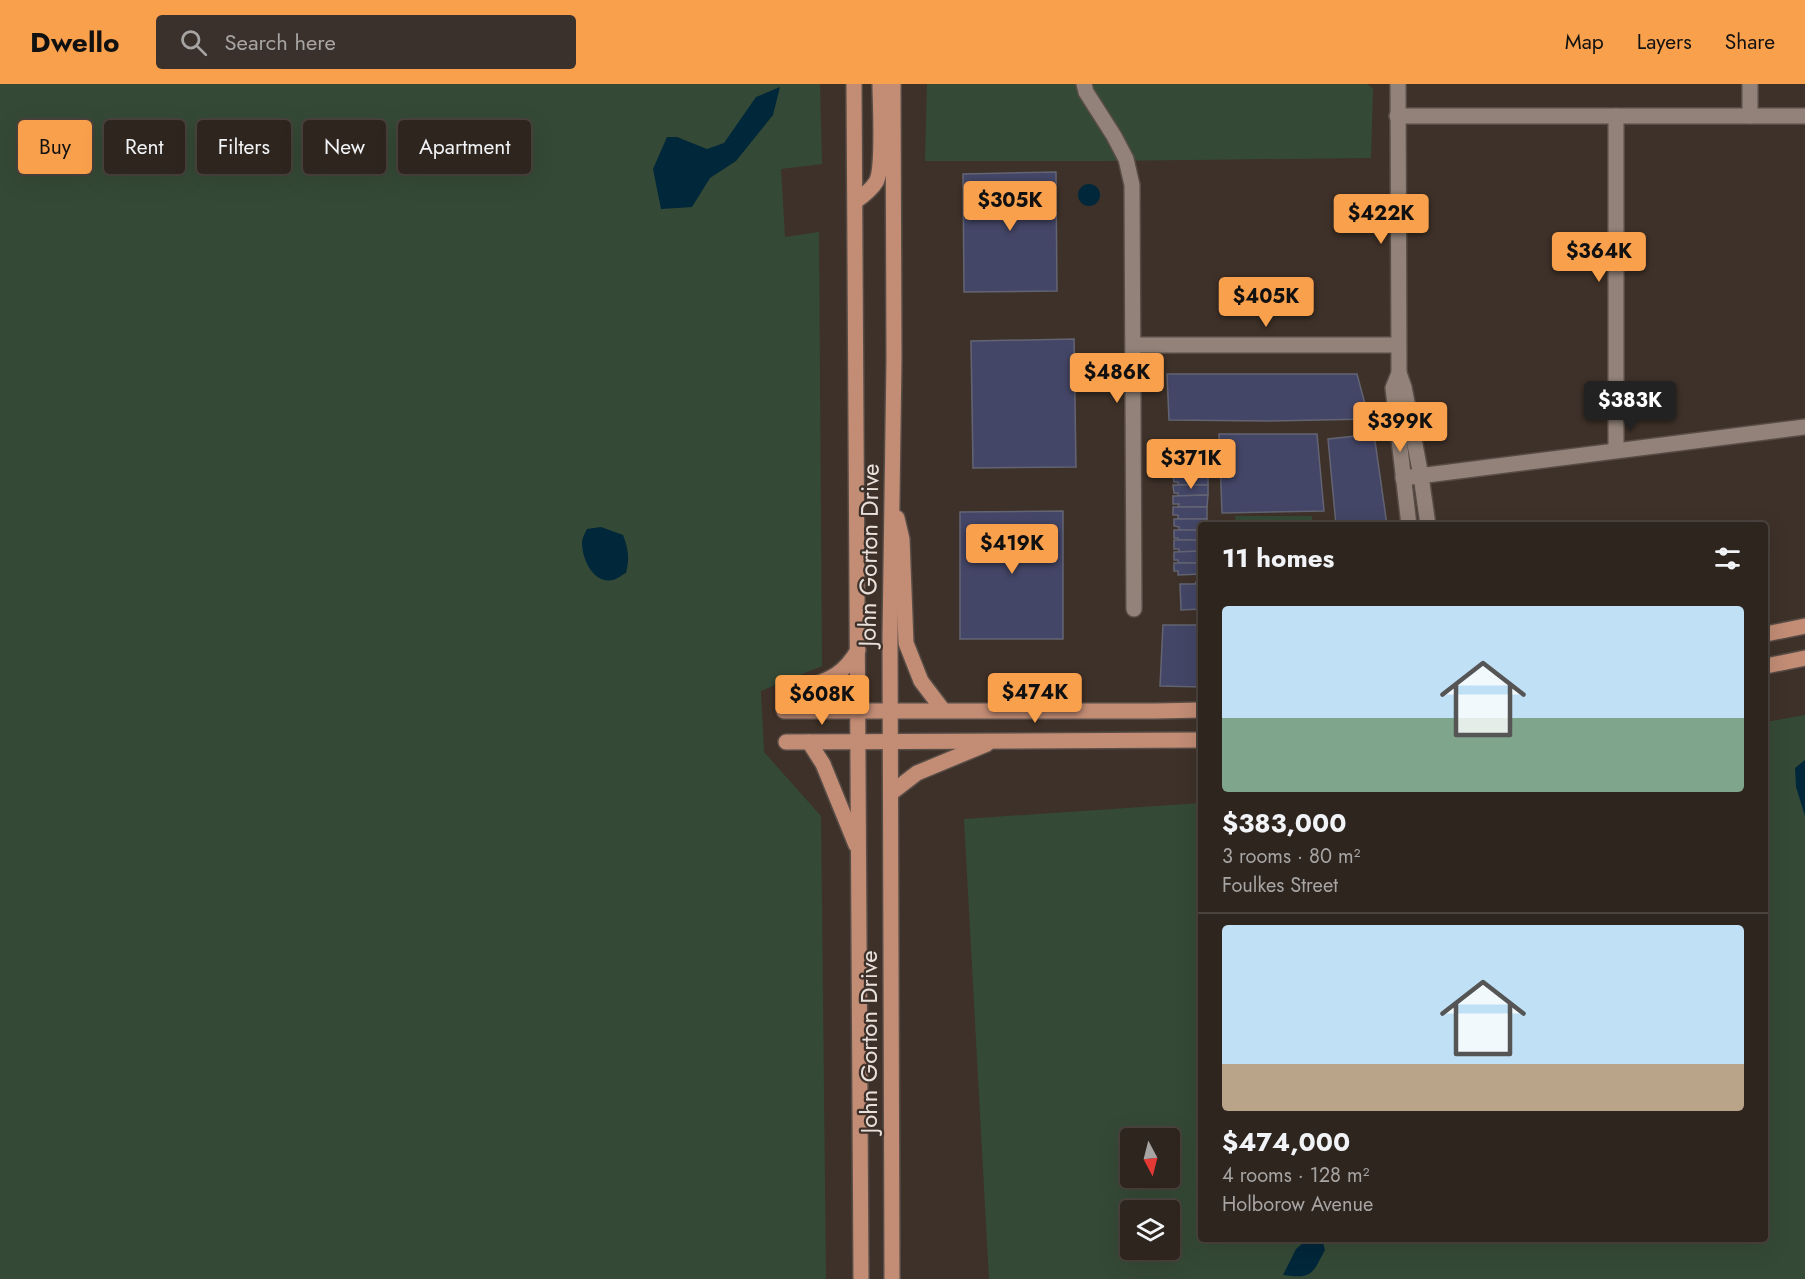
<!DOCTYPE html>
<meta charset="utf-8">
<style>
:root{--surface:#2e251f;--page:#3a312c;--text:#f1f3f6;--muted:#a7a5a4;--line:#49423d;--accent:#f9a04c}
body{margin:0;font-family:Jost,sans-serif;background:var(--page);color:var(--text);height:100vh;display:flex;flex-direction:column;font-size:22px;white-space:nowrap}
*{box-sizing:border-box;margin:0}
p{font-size:20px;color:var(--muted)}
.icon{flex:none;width:33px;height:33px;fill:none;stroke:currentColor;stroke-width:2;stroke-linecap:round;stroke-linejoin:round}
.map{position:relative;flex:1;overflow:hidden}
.side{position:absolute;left:1198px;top:438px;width:570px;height:720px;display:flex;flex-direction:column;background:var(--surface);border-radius:6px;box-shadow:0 6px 24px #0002,0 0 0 2px var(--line)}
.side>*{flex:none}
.top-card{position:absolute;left:18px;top:36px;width:570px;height:54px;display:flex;gap:12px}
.needle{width:39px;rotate:173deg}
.fabs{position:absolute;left:1120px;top:1044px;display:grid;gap:12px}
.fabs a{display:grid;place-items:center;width:60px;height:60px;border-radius:6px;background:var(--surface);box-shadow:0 6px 24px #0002,0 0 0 2px var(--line);font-size:30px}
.price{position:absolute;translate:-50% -51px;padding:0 14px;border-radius:6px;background:var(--accent);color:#111;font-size:20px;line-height:39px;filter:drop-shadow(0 2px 3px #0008)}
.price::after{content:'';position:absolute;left:50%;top:36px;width:18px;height:14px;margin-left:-9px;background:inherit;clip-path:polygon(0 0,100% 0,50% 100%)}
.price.current{background:#222;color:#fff}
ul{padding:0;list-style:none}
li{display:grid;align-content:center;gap:12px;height:318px;padding:0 24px}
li+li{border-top:2px solid var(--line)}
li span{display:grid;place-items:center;height:186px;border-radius:6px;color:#555}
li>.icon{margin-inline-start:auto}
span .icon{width:108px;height:108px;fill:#fffc;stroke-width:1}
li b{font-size:26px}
h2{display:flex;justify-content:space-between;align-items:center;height:72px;padding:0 24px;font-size:26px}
.chip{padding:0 21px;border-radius:6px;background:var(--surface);box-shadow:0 6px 24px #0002,0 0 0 2px var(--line);font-size:21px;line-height:54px}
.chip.current{background:var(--accent);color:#111}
header{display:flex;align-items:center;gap:36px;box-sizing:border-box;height:84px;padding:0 30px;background:var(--accent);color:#111}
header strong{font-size:28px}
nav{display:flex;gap:33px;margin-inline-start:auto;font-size:21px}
.search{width:420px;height:54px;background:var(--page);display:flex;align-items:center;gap:15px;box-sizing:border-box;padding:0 21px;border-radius:6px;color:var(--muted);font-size:22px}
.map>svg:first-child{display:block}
.green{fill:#354a36;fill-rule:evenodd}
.water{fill:#01273a}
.building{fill:#444667;stroke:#636473;stroke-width:1.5}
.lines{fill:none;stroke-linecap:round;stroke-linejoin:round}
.minor-casing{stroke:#584d46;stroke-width:18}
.major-casing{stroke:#584d46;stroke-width:18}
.minor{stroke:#928279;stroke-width:15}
.major{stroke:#c28c75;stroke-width:15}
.labels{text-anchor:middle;stroke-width:4.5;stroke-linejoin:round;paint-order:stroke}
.street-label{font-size:24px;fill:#e9e0db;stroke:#3e3129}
</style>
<header>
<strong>Dwello</strong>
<div class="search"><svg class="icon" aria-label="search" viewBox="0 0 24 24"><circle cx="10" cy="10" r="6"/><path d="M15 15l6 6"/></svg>Search here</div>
<nav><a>Map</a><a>Layers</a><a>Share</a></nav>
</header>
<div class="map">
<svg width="1805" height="1195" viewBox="0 0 1805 1195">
<rect width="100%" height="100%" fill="#3e3129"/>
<g class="green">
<polygon points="0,0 820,0 822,80 781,85 785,153 819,148 822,582 761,607 764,668 821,732 826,1195 0,1195"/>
<polygon points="927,0 1367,0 1373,4 1371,74 1104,77 925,77"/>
<polygon points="1235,432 1312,432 1312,441 1236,441"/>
<path d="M1805,631V1195H989L964,735L1201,719L1202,1155H1766V638ZM1131,1054H1170V1094H1131ZM1131,1126H1170V1166H1131Z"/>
</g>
<g class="water">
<polygon points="780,3 773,31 736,77 710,94 692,123 661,125 653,85 667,53 677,53 707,65 724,59 756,13"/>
<circle cx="1089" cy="111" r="11"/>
<path d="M601,443L623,451C628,464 630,474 626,489C622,491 617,495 613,496C593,500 582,475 582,459C582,454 585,449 587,445Z"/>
<polygon points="1805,676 1805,732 1796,703 1795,684"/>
<path d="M1308,1155H1322L1325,1166C1312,1190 1313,1195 1283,1191L1296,1165Z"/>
</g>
<g class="building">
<polygon points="1056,88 1057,207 964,208 963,90"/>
<polygon points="1074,255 1076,383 973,384 971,257"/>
<polygon points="1167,290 1357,290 1369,335 1268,337 1169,336"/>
<polygon points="1219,350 1317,350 1324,427 1222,429"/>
<polygon points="1374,350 1387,441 1336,441 1328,355"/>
<polygon points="1174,367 1208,367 1208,379 1178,379 1178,375 1174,376"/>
<polygon points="1174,379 1208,379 1208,390 1178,390 1178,387 1174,386"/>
<polygon points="1173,390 1208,390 1208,401 1178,401 1178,398 1174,398"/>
<polygon points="1173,401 1208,401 1208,411 1178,412 1178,409 1174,409"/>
<polygon points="1208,411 1207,423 1178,423 1179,420 1173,420 1173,412"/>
<polygon points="1173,423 1207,423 1207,435 1178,435 1178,431 1173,431"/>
<polygon points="1063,427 1063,555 960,555 960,428"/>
<polygon points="1174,435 1207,435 1207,441 1202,441 1202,446 1179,446 1179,443 1174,442"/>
<polygon points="1174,446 1202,446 1202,456 1178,456 1178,454 1174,454"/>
<polygon points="1174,456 1202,456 1202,467 1179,468 1179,465 1174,465"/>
<polygon points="1202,467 1202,479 1178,479 1178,476 1174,476 1174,468"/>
<polygon points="1174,479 1202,479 1202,490 1178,491 1178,487 1174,487"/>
<polygon points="1196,498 1202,498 1201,525 1181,526 1180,500 1195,500"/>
<polygon points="1163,541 1202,541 1202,603 1160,602"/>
</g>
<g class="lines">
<g class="minor-casing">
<g id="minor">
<polyline points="1084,0 1086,8 1114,52 1126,75 1132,101 1134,525"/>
<polyline points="1398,0 1399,289 1404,303 1421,392 1428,441"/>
<polyline points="1397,32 1805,32"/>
<polyline points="1616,32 1616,366"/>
<polyline points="1750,32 1750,0"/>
<polyline points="1134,261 1398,261"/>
<polyline points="1399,289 1393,304 1409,441"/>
<polyline points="1403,394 1805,343"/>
</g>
</g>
<g class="major-casing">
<g id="major">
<polyline points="854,0 861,1195"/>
<path d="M856,117C863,112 871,106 876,98C884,85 880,19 880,0"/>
<polyline points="897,434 902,455 906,559 921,597 943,626"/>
<polyline points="1766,550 1805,542"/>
<path d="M858,566C840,596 825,596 795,608L784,627H1156L1202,626"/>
<polyline points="1766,582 1805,574"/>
<polyline points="786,658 1202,656"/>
<polyline points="809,658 823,680 856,761"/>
<polyline points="891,709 917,689 987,660"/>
<polyline points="892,1195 890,553 894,275 893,0"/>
</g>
</g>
<use href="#minor" class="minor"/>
<use href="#major" class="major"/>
</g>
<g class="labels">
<g class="street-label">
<text transform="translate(869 471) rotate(-89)" y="8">John Gorton Drive</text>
<text transform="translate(869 958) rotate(-90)" y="8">John Gorton Drive</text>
</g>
</g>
</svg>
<div class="fabs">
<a><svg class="needle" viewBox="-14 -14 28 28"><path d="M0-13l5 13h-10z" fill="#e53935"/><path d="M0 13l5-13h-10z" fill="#a7a5a4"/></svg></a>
<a><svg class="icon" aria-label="layers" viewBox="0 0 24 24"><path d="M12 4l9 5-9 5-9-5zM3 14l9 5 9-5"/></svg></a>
</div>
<b class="price" style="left:1010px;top:148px">$305K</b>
<b class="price" style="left:1381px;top:161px">$422K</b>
<b class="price" style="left:1599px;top:199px">$364K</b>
<b class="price" style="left:1266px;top:244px">$405K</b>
<b class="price" style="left:1117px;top:320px">$486K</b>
<b class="price current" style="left:1630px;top:348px">$383K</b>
<b class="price" style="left:1400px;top:369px">$399K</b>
<b class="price" style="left:1191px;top:406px">$371K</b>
<b class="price" style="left:1012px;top:491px">$419K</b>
<b class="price" style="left:1035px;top:640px">$474K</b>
<b class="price" style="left:822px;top:642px">$608K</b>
<div class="top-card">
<a class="chip current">Buy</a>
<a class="chip">Rent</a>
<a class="chip">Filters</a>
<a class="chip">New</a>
<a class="chip">Apartment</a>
</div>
<section class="side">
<h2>11 homes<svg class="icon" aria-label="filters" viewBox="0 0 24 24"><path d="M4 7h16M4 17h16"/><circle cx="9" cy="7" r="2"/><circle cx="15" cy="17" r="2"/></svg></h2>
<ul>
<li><span style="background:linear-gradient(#bfe0f5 60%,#7fa58c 0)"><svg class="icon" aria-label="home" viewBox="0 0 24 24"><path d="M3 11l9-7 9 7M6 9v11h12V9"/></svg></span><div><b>$383,000</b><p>3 rooms · 80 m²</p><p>Foulkes Street</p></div></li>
<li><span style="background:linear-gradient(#bfe0f5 75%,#b9a48a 0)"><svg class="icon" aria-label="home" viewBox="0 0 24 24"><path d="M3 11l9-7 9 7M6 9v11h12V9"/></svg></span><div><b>$474,000</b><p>4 rooms · 128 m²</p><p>Holborow Avenue</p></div></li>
</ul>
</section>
</div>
